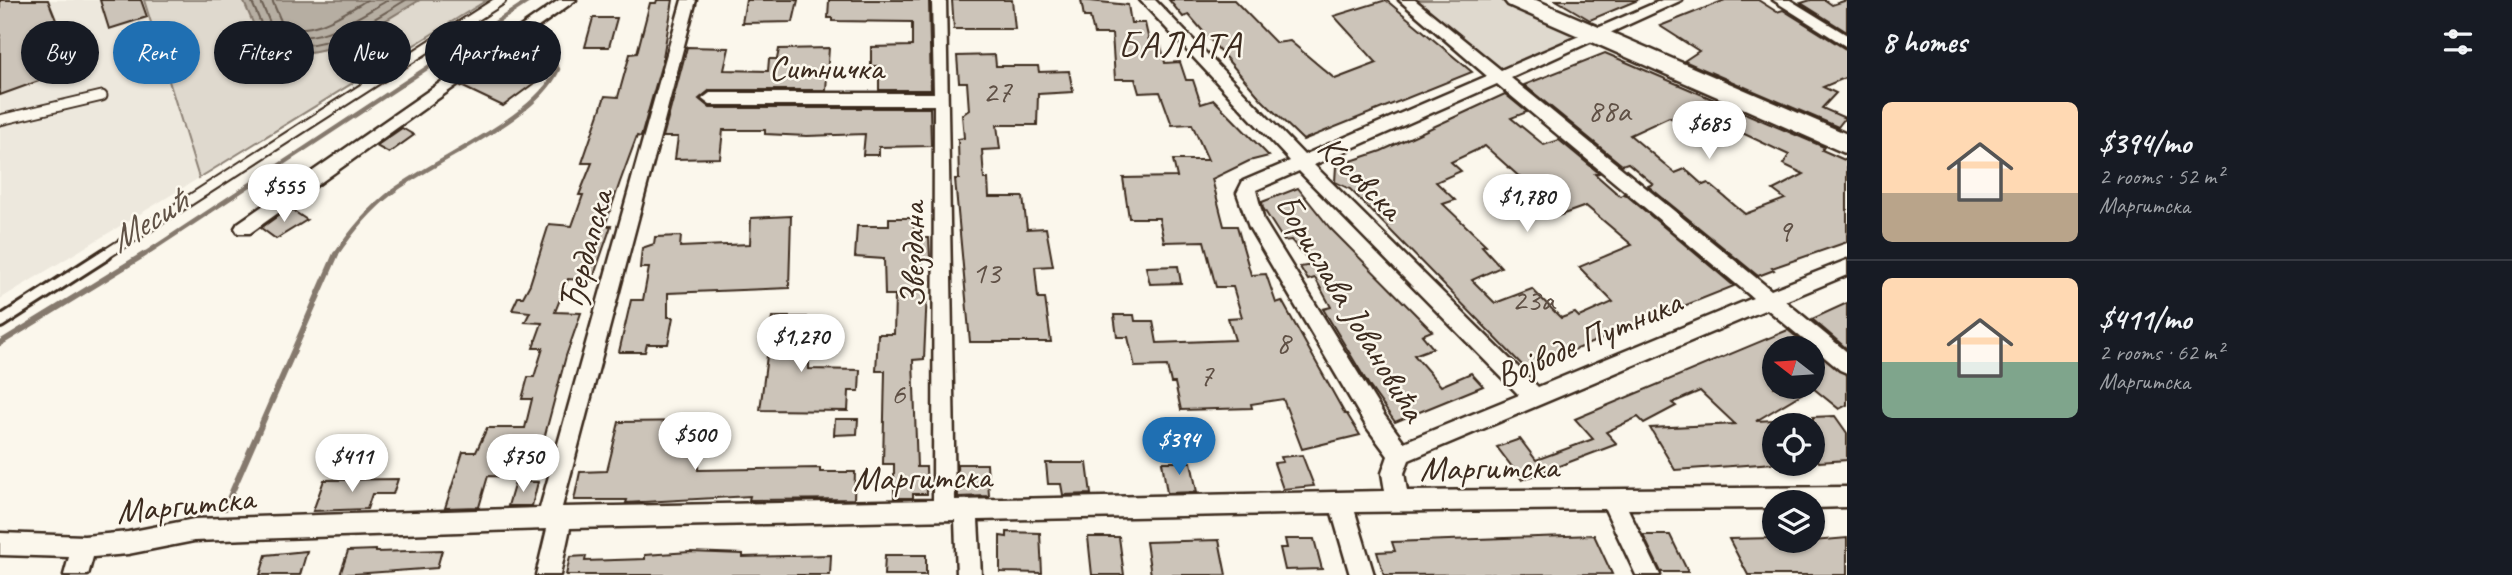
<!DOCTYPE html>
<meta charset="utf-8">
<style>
:root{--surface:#171b24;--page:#242831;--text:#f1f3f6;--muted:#9ea1a6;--line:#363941;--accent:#1f6fb2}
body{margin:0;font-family:Caveat,sans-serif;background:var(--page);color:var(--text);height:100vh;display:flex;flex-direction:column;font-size:26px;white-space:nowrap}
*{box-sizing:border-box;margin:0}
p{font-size:23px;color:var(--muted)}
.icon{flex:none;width:38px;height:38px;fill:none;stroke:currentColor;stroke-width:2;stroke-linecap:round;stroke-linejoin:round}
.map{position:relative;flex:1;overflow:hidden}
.details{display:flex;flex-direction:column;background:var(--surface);width:665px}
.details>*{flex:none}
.banner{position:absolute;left:21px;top:21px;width:665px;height:63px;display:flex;gap:14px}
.needle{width:46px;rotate:287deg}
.controls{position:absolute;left:1762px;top:336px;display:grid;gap:14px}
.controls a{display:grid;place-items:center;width:63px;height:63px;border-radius:50%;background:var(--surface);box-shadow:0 2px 5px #0004;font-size:35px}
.price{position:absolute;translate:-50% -60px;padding:0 16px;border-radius:24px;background:#fff;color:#222;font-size:23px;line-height:46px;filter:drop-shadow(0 2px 4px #0008)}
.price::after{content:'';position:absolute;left:50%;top:42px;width:21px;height:16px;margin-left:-10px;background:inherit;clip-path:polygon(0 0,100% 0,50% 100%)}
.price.on{background:var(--accent);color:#fff}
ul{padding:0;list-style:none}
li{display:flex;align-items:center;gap:21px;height:175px;padding:0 35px}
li+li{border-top:2px solid var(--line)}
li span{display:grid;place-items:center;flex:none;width:196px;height:140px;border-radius:10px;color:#555}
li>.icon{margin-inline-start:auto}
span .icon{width:84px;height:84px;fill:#fffc;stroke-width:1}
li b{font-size:30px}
h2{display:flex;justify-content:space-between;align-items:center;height:84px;padding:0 35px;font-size:30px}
.pill{padding:0 24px;border-radius:32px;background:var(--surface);box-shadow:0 2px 5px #0004;font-size:24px;line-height:63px}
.pill.on{background:var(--accent);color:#fff}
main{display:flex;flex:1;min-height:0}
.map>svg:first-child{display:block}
.built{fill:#ede8dd}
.green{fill:#dfd9ce;stroke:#8d8276;stroke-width:2}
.water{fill:#b6aea2;stroke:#85796d;stroke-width:2}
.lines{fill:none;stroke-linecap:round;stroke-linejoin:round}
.shore{stroke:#6c5f53;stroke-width:2}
.stream-far1{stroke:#85796d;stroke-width:4.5}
.stream{stroke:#85796d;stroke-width:6}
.building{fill:#ccc4b9;stroke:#3b2a1e;stroke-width:2;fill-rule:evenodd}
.service-far1-casing{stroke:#3b2a1e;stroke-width:13}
.service-casing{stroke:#3b2a1e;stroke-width:16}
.minor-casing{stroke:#3b2a1e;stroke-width:5}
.primary-casing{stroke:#3b2a1e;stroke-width:5}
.service-far1{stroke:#fbf7ec;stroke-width:9}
.service{stroke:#fbf7ec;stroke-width:10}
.minor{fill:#fbf7ec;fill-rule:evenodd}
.primary{fill:#fbf7ec;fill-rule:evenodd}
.labels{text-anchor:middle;stroke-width:5;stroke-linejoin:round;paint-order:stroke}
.number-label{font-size:32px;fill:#5f5045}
.street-label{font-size:35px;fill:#3b2a1e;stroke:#fbf7ec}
.water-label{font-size:37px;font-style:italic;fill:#605246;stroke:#fbf7ec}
.quarter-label{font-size:38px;letter-spacing:2px;fill:#3b2a1e;stroke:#fbf7ec}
</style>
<main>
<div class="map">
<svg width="1847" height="575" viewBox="0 0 1847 575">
<rect width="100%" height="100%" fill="#fbf7ec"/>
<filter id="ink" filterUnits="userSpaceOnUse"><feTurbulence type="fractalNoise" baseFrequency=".0143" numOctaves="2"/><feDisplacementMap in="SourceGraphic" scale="14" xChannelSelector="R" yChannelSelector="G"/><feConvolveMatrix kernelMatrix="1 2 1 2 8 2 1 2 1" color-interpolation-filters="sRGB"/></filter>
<g filter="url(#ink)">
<polygon class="built" points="0,0 144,0 199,178 0,299"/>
<g class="green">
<polygon points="144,0 487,0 199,178"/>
<polygon points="1413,0 1503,0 1581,35 1503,69 1497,69"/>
</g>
<path class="water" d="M243,0H420C367,30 326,66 264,48Z"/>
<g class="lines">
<g class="shore">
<path d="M251,0L269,42C321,56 362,26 406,0"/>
<path d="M260,0L275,34C318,46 352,21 388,0"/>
<path d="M272,0L283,26C314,35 341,15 367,0"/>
</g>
<g class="stream-far1">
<polyline points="142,256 530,0"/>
<path d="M335,256C351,232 369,210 392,192C437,158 535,120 558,69L548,55L517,40"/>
</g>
<g class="stream">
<polyline points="0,343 145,254"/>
<polyline points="225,508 336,254"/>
</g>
</g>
<g class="building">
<polygon points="0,0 48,0 75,68 0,95"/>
<polygon points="100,0 141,0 147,17 109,29"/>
<polygon points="657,0 673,0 662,63 641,137 637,136 620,182 605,226 611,226 592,281 568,279 555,312 581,313 566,356 541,450 521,450 513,477 488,476 479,507 445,508 463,452 476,452 487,428 525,428 532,399 522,399 528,377 534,377 543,348 533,348 542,323 525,322 530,312 512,310 518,297 523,297 530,284 549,224 572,226 583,195 579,195 592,163 582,163 605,96 618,97 630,54 637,53 650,3 656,3"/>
<polygon points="746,0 798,0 793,22 742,23"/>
<polygon points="829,0 929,0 931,90 879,90 879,66 871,66 871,47 912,46 912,22 832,21 832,18 828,18"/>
<polygon points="952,0 1012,0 1015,29 954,29"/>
<polygon points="1081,0 1128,5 1131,23 1145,23 1149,41 1160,41 1165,63 1180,62 1186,80 1193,80 1201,104 1214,100 1269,156 1249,161 1212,179 1224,226 1237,226 1251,275 1266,274 1276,303 1282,301 1345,414 1347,414 1360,435 1302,449 1283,399 1251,404 1252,408 1181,410 1175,383 1171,383 1167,366 1135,367 1128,337 1117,337 1114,315 1134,315 1135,321 1153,321 1157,343 1235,340 1228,318 1242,317 1233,287 1216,287 1204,241 1164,242 1159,218 1129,218 1123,178 1177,177 1173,160 1208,160 1192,124 1172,125 1160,92 1139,93 1135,79 1115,79 1112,34 1094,34 1090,17 1084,17"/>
<polygon points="1169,0 1234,0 1276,43 1290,41 1335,79 1377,63 1334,16 1386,0 1472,72 1303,140 1262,100 1189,15 1183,17"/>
<polygon points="1556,0 1638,0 1590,20"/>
<polygon points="1725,0 1758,0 1777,12 1783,10 1847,50 1847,77 1823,87 1836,93 1822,108 1845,118 1838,127 1684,61 1699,51 1660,26"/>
<polygon points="1811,0 1825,0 1832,5 1847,0 1847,32 1801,3"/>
<polygon points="593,18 617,18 609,47 585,47"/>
<polygon points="687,47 729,48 724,70 768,71 769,59 777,59 779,49 829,48 826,90 710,90 699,99 710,108 930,108 931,146 879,147 879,155 863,155 865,134 807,136 765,134 765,130 723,130 720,158 675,159 678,137 663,137"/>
<path d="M1605,53L1824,147L1822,150L1847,161V242L1772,268L1774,270L1758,276L1648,186L1653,184L1628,163L1622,165L1524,85ZM1700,113L1789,155L1783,164L1804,174L1773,190L1785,199L1745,214L1708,183L1703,185L1685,169L1675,173L1630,135L1669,117L1689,127Z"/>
<polygon points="995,55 996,66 1038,66 1039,72 1069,71 1073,92 1038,94 1037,125 997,125 1000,149 982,150 984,179 988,179 989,197 1023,197 1027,229 1046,228 1053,266 1035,267 1038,298 1045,298 1051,342 970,342 955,179 959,179 958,139 964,138 962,115 969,110 967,82 959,82 957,56"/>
<polygon points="515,65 541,78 503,106 461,86 485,68 498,76"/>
<path d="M1505,94L1527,112L1511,118L1544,145L1559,140L1599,173L1595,174L1620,196L1625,194L1734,286L1526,369L1350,189L1335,182L1336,166L1381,151ZM1485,146L1542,197L1539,198L1558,216L1586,206L1632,245L1579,267L1613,302L1579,317L1575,313L1561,318L1532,289L1495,303L1472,280L1501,267L1482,246L1486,245L1443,204L1455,200L1436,182L1461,171L1451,162Z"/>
<polygon points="402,128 414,135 389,153 376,146"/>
<polygon points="1298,188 1330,228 1432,331 1422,335 1433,348 1414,355 1441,386 1471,373 1483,386 1395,422 1370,387 1323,309 1331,307 1315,278 1308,280 1300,267 1313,265 1291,240 1284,241 1263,208 1262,202"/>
<polygon points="289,208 307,220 276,239 261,228"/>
<polygon points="791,216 789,288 668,293 668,317 673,317 668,344 647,344 645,352 619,352 631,300 643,300 649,268 640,268 642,248 654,244 655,237 681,236 680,247 750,244 751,218"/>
<polygon points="889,218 914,218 914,238 929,238 930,258 922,258 921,291 927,291 924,359 913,360 917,467 926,467 927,494 913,494 913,498 894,498 894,464 883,464 885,371 876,371 878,334 894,334 895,295 885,295 884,259 855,257 857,226 889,226"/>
<polygon points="1178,266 1181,283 1150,284 1146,267"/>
<polygon points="1847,303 1847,349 1812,319"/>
<polygon points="772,317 807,317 803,364 809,363 809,369 860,370 859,391 849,391 848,411 760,410"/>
<polygon points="1788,330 1810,348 1774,346 1774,387 1813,387 1756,421 1774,420 1774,463 1675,470 1650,428 1735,424 1700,391 1672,403 1676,406 1644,423 1638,417 1606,432 1617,444 1522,480 1497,447 1520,439 1536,460 1593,439 1575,419"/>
<polygon points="1813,351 1847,375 1847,405 1839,409 1813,388"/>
<polygon points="1835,416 1847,433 1847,460 1819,462 1813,453 1813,417"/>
<polygon points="835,419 858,419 857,434 834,435"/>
<polygon points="695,421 693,437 702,436 698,470 820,468 820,472 855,472 854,499 749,500 750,496 626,503 627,500 574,500 580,472 607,471 619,422"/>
<polygon points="1302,455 1314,486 1283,489 1274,463 1283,462 1281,457"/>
<polygon points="1162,462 1191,462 1197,492 1167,493"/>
<polygon points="1046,463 1087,463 1091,494 1063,495 1061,484 1048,484"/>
<polygon points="957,464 987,464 989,496 958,497"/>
<polygon points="398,479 393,494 372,494 367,509 313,511 324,480"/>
<polygon points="515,482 538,482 532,506 508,506"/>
<polygon points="1007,532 1040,533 1042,573 1000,572 1000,536 1007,537"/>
<polygon points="1594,535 1612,574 1384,575 1377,552 1395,551 1392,542"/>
<polygon points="1643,535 1670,535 1688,572 1661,572"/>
<polygon points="1088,537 1119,537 1124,575 1092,575"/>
<polygon points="1774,538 1774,541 1813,541 1847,538 1847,575 1748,575 1729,539"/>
<polygon points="1285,539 1314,539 1322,569 1285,570 1280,548 1287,548"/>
<polygon points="1219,540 1226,575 1151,575 1146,542"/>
<polygon points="376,550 376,552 442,550 437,568 340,575 348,551"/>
<polygon points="307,551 300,575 260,575 266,555"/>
<polygon points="690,552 743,554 743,557 831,555 830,575 566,575 570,557 586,556 585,561 645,559 645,555"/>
<polygon points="885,555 926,555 926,575 884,575"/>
</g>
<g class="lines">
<g class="service-far1-casing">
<g id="service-far1">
<polyline points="0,120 102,96"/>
<polyline points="103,256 501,0"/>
</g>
</g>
<g class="service-casing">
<polyline id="service" points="0,322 106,254"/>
</g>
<g class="minor-casing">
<g id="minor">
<polygon points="559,0 576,0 250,233 238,233 235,228 238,223"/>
<path d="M682,0H696L562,507L933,500L934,105H710L702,99L710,93H934L932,0H946L955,500L1385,491L1382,473L1388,456L1368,429L1249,227L1237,193L1243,181L1290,161L1140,0H1155L1304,155L1487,76L1399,0H1415L1501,70L1662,0H1682L1511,78L1771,290L1847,260V275L1785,301L1847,352V373L1840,370L1767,309L1409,460L1404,473L1407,491L1847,487V507L1813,508V502H1774V508L1628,509L1660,575H1636L1605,509L1355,512L1374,575H1350L1332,513L978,520L981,575H957L955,520L570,528L560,575H536L547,529L194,541L128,554L93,557L88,575H64L69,557L0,555V533L84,536L128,532L194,519L540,508ZM1497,84L1753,298L1538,387L1314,165ZM1299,171L1519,395L1404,442L1384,415L1264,221L1256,190Z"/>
<polygon points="1773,0 1790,0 1847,35 1847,47"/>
</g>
</g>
<g class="primary-casing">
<polygon id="primary" points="1504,0 1536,0 1847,134 1847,154 1508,5"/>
</g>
<use href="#service-far1" class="service-far1"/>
<use href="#service" class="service"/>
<use href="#minor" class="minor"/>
<use href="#primary" class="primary"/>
</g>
</g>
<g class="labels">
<g class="number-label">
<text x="997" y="102">27</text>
<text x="1609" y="121">88a</text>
<text x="1784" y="241">9</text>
<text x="986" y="283">13</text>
<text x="1533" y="310">23a</text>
<text x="1283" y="353">8</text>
<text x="1206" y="386">7</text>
<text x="898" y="404">6</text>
</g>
<g class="street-label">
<text x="826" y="79">Ситничка</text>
<text transform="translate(1361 177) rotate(45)" y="12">Косовска</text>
<text transform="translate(585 250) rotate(-75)" y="12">Ђердапска</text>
<text transform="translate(912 255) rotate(-90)" y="12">Звездана</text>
<text transform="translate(1351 307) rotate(59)" y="12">Борислава Јовановића</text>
<text transform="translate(1588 338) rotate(-23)" y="12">Војводе Путника</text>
<text transform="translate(1489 467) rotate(-1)" y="12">Маргитска</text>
<text transform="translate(922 477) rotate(-1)" y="12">Маргитска</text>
<text transform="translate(185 504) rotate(-6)" y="12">Маргитска</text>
</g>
<g class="water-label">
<text transform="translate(147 220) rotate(-32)" y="13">Месић</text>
</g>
<g class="quarter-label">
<text x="1180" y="57">БАЛАТА</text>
</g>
</g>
</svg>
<div class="controls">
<a><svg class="needle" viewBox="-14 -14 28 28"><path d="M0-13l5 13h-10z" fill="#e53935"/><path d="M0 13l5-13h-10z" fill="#9ea1a6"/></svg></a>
<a><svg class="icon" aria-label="locate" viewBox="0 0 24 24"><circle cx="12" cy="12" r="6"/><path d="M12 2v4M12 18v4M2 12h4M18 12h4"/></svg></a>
<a><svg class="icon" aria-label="layers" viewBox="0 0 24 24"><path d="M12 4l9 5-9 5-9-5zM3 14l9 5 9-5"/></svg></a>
</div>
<b class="price" style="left:1709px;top:161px">$685</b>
<b class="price" style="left:284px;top:224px">$555</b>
<b class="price" style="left:1527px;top:234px">$1,780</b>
<b class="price" style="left:801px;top:374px">$1,270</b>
<b class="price" style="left:695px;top:472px">$500</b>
<b class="price on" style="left:1179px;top:477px">$394</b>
<b class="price" style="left:352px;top:494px">$411</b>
<b class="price" style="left:523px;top:494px">$750</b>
<div class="banner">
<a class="pill">Buy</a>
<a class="pill on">Rent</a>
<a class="pill">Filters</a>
<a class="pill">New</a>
<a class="pill">Apartment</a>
</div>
</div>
<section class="details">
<h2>8 homes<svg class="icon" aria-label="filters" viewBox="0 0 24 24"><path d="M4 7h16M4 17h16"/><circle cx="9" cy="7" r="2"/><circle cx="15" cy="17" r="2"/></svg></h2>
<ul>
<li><span style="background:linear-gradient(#ffd9b3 65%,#b9a48a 0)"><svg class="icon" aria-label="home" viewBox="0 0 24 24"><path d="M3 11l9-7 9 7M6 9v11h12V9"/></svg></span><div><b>$394/mo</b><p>2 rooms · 52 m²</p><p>Маргитска</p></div></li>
<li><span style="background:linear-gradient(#ffd9b3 60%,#7fa58c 0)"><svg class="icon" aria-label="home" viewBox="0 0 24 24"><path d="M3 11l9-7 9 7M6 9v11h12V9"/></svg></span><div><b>$411/mo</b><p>2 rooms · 62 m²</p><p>Маргитска</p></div></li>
</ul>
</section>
</main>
